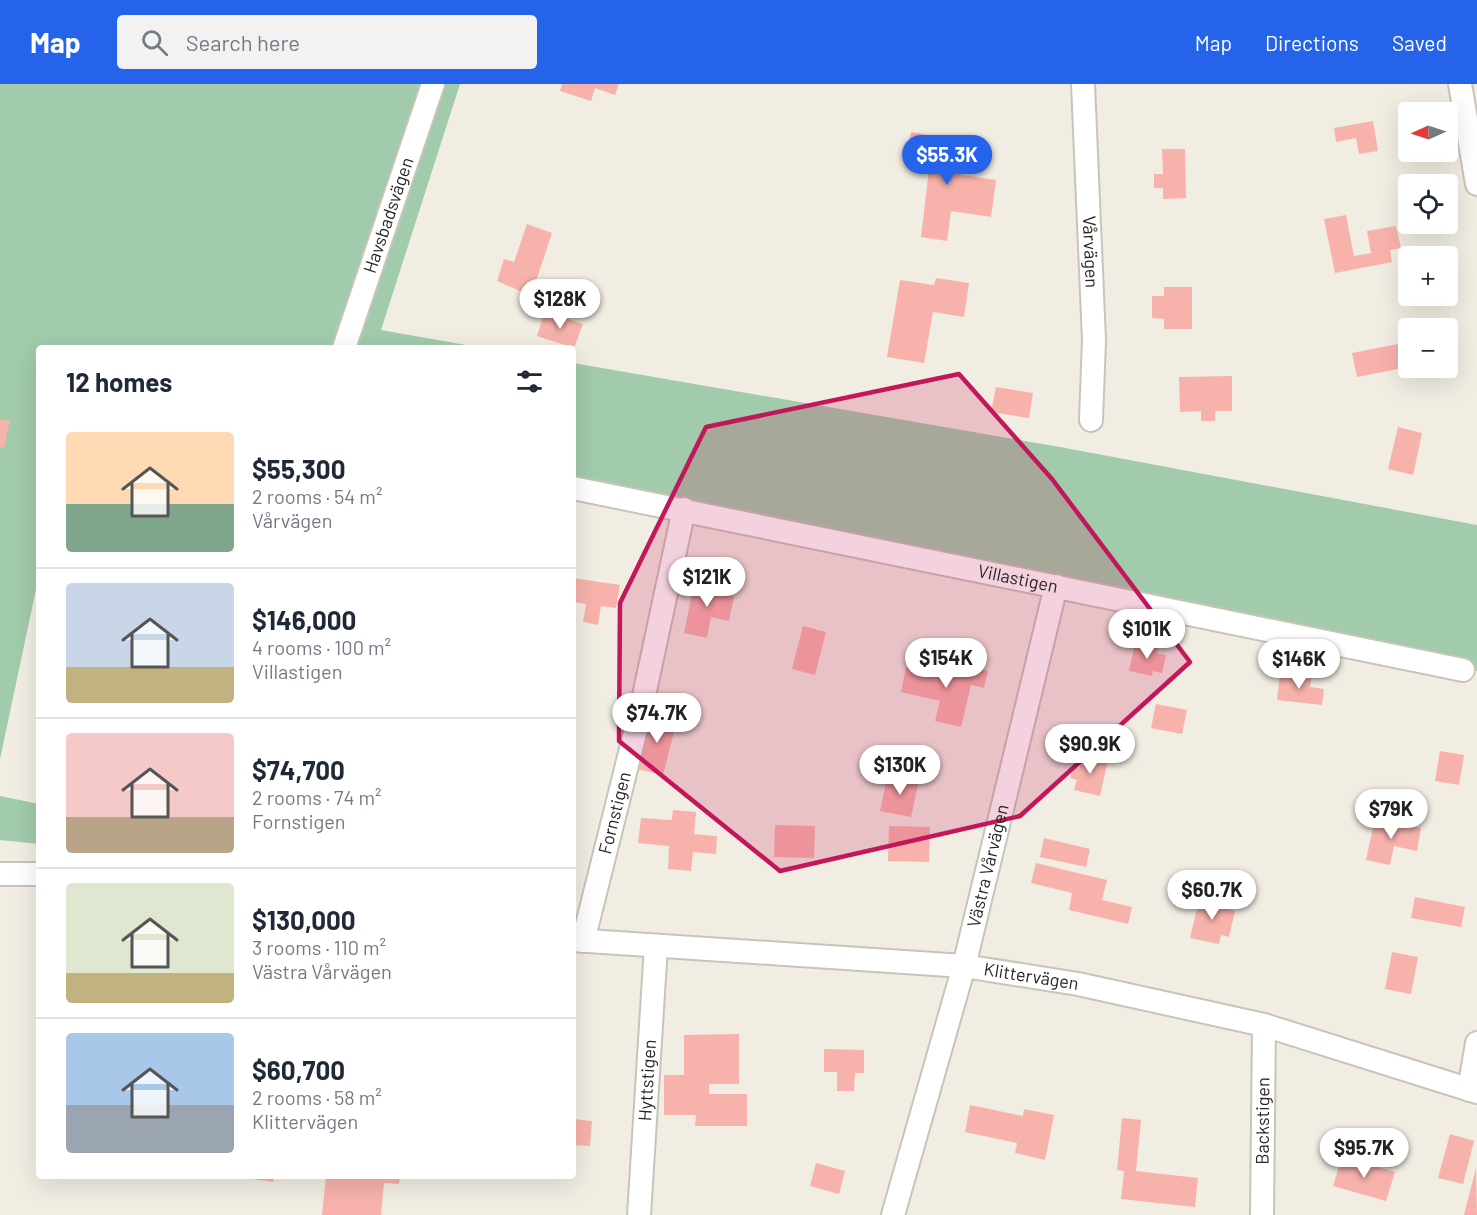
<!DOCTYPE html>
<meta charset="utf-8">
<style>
:root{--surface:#fff;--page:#f2f2f3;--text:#1f2937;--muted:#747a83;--line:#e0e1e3;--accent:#2563eb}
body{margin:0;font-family:Barlow,sans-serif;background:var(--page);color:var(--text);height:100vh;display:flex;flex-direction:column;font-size:22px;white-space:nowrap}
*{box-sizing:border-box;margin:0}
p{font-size:20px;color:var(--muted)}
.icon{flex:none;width:33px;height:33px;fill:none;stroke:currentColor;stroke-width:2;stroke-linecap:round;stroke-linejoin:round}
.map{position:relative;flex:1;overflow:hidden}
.side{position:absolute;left:36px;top:261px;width:540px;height:834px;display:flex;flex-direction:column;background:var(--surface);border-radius:6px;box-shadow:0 6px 24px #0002}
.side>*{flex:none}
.needle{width:39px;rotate:267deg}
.controls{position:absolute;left:1398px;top:18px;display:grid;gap:12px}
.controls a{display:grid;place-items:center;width:60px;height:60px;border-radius:6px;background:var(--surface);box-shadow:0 6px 24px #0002;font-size:30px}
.price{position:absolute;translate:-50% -51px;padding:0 14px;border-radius:21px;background:#fff;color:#222;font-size:20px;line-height:39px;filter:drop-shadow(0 2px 3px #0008)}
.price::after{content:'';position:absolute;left:50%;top:36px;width:18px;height:14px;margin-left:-9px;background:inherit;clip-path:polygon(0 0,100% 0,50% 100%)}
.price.on{background:var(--accent);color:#fff}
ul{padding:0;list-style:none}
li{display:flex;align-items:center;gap:18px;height:150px;padding:0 30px}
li+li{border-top:2px solid var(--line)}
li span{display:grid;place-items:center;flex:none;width:168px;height:120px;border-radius:6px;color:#555}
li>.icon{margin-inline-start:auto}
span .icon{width:72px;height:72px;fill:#fffc;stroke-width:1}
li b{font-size:26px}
h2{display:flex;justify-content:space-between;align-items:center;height:72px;padding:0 30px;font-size:26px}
header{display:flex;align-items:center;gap:36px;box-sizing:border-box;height:84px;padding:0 30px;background:var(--accent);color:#fff}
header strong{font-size:28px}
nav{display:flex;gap:33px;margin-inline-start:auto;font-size:21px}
.search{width:420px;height:54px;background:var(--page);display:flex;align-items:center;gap:15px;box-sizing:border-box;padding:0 21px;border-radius:6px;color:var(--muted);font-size:22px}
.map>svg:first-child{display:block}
.green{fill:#a1cbaa}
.building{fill:#f8b2ac}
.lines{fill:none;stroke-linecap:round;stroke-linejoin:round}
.minor-casing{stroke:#c9c4ba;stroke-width:26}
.minor{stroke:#fff;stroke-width:22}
.marked{fill:#c2185b;fill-opacity:0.2;stroke:#c2185b;stroke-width:4.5;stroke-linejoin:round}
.labels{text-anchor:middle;stroke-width:6;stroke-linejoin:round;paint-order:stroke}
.street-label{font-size:18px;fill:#282622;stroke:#f2ede3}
</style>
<header>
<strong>Map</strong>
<div class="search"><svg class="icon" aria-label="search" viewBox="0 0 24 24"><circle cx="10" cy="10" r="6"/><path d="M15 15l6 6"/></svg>Search here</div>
<nav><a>Map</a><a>Directions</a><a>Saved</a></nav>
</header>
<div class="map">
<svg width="1477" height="1131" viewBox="0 0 1477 1131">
<rect width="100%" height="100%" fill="#f2ede3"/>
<g class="green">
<polygon points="0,0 460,0 381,246 483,264 39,264 39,491 0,675"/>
<polygon points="573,279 1060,363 1477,441 1477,587 573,417"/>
<polygon points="0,712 39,720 39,760 0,756"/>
</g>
<g class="building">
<polygon points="562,0 619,0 615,11 595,4 591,17 560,7"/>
<polygon points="1373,37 1378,67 1359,70 1356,54 1336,58 1334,44"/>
<polygon points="911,48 955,56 949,89 996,96 991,133 951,127 947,157 921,153 929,85 906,82"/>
<polygon points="1162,65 1185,65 1186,114 1163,115 1163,104 1154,104 1154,90 1163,90"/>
<polygon points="1346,131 1354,172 1371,169 1367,147 1396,142 1401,164 1390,166 1392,178 1335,189 1324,135"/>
<polygon points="527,140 552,149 531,212 497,197 504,175 514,178"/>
<polygon points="936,194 969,199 964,233 933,228 924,279 887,273 900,196 934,201"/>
<polygon points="1164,203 1192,203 1192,245 1164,245 1164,235 1152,234 1152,212 1164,212"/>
<polygon points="545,227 583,240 574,264 537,252"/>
<polygon points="1408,258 1408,283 1357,293 1352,269"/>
<polygon points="1232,292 1232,327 1215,327 1215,337 1201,337 1201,327 1180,328 1179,293"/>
<polygon points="996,303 1033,309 1029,334 991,328"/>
<polygon points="0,335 10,337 4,363 0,363"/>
<polygon points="1398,343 1422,349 1413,391 1388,385"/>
<polygon points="573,494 620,501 616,524 601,522 598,541 583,538 586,520 573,518"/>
<polygon points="695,495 718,499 716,509 734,513 729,537 711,533 707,554 684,549"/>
<polygon points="803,542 826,548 815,591 792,585"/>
<polygon points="1135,559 1158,564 1157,569 1166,571 1162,589 1153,587 1152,592 1129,587"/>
<polygon points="949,578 988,587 984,604 971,601 961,643 935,637 940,617 901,608 906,583 945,592"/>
<polygon points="1280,588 1312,592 1310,603 1324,605 1322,621 1277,616"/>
<polygon points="1156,620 1187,626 1182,650 1151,644"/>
<polygon points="651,630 677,636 663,691 637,685"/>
<polygon points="1440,667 1464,671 1459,701 1435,697"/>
<polygon points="1083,670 1108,676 1100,712 1074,706 1077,696 1070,694 1073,682 1079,684"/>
<polygon points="888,690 919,696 911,733 880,727"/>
<polygon points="673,726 696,728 694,750 717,752 716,770 693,768 691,787 668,785 669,762 638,759 641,734 672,736"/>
<polygon points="1375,735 1421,744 1417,767 1394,762 1390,781 1366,776"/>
<polygon points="775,741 815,742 814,774 774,773"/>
<polygon points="889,742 930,743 929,778 888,777"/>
<polygon points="1044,754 1090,765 1086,783 1040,773"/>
<polygon points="1036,779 1107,796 1102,816 1132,823 1128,840 1069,826 1072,809 1031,799"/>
<polygon points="1200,812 1228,818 1227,825 1235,827 1229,853 1221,851 1219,860 1190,854"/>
<polygon points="1415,813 1465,823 1461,843 1411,834"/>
<polygon points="1392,868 1418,873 1411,910 1385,905"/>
<polygon points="739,950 739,1000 709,1000 709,1010 747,1010 747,1042 695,1042 696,1031 664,1031 664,991 684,991 684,951"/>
<polygon points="824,965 864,966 864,989 855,989 854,1007 837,1007 837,988 824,988"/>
<polygon points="970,1021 1023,1032 1024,1025 1054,1031 1045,1076 1015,1069 1017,1059 965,1048"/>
<polygon points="1122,1034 1141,1036 1136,1087 1198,1094 1195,1123 1121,1115 1124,1087 1117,1086"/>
<polygon points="573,1035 592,1037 590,1062 573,1061"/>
<polygon points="1450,1050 1474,1057 1463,1100 1438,1094"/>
<polygon points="1342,1073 1395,1088 1386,1117 1333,1102"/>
<polygon points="816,1079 845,1087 839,1110 810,1102"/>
<polygon points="1476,1084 1477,1131 1464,1131"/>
<polygon points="253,1092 274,1092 273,1098 253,1095"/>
<polygon points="326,1092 400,1092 399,1100 384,1099 381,1131 322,1131"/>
</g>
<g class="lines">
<g class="minor-casing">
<g id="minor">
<path id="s1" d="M1083,0L1094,256L1091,336"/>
<polyline points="1460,0 1477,100"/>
<path id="s2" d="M344,264L433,0"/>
<path id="s3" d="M573,404L1463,586"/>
<polyline points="0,790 39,790"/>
<path id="s4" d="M573,856L964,882L1078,900L1264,941L1477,1008"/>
<path id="s5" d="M583,857L642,621L684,425"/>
<polyline points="1469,1006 1477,959"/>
<path id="s6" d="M639,1131L656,862"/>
<path id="s7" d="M893,1131L964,882L1056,502"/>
<path id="s8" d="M1262,1131L1264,941"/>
</g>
</g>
<use href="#minor" class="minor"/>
</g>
<path class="marked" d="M959,290L1052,395L1190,578L1020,732L780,787L619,657L620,519L706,343Z"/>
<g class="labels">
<g class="street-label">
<text dy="6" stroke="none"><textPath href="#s2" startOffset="140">Havsbadsvägen</textPath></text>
<text dy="6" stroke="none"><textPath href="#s1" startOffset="168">Vårvägen</textPath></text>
<text dy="6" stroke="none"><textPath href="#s3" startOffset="454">Villastigen</textPath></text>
<text dy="6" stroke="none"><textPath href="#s5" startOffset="132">Fornstigen</textPath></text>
<text dy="6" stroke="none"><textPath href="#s7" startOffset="362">Västra Vårvägen</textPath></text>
<text dy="6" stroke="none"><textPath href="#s4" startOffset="460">Klittervägen</textPath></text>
<text dy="6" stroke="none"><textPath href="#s6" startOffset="135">Hyttstigen</textPath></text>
<text dy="6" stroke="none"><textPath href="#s8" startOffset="94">Backstigen</textPath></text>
</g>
</g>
</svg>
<div class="controls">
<a><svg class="needle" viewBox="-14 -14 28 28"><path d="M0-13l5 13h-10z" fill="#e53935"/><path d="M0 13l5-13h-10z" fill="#747a83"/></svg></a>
<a><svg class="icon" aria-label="locate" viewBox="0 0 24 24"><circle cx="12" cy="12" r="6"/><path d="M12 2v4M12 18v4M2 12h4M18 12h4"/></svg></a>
<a>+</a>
<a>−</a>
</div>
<b class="price on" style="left:947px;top:102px">$55.3K</b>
<b class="price" style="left:560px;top:246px">$128K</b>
<b class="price" style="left:707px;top:524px">$121K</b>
<b class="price" style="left:1147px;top:576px">$101K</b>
<b class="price" style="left:946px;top:605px">$154K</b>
<b class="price" style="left:1299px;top:606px">$146K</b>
<b class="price" style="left:657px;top:660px">$74.7K</b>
<b class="price" style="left:1090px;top:691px">$90.9K</b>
<b class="price" style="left:900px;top:712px">$130K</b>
<b class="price" style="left:1391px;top:756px">$79K</b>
<b class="price" style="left:1212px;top:837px">$60.7K</b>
<b class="price" style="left:1364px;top:1095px">$95.7K</b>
<section class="side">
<h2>12 homes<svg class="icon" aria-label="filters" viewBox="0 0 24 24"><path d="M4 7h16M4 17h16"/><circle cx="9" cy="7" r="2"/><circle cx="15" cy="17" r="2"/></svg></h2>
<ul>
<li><span style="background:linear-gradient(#ffd9b3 60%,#7fa58c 0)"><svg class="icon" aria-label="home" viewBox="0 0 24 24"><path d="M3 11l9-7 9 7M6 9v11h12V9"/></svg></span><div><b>$55,300</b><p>2 rooms · 54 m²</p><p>Vårvägen</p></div></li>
<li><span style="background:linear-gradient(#c9d6e8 70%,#c2b280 0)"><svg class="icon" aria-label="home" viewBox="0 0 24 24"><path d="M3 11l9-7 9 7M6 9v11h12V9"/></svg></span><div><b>$146,000</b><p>4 rooms · 100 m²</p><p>Villastigen</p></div></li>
<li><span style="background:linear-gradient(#f6c9c9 70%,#b9a48a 0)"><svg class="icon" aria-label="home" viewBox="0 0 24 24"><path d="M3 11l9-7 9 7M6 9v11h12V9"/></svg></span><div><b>$74,700</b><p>2 rooms · 74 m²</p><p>Fornstigen</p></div></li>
<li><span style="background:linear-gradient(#dfe7d0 75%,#c2b280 0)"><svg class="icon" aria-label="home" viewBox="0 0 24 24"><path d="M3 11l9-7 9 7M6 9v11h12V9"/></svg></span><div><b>$130,000</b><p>3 rooms · 110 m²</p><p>Västra Vårvägen</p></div></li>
<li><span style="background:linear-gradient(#a9c7e8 60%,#9aa5b1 0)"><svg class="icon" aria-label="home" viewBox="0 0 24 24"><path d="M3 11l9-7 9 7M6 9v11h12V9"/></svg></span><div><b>$60,700</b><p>2 rooms · 58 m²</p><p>Klittervägen</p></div></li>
</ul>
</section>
</div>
